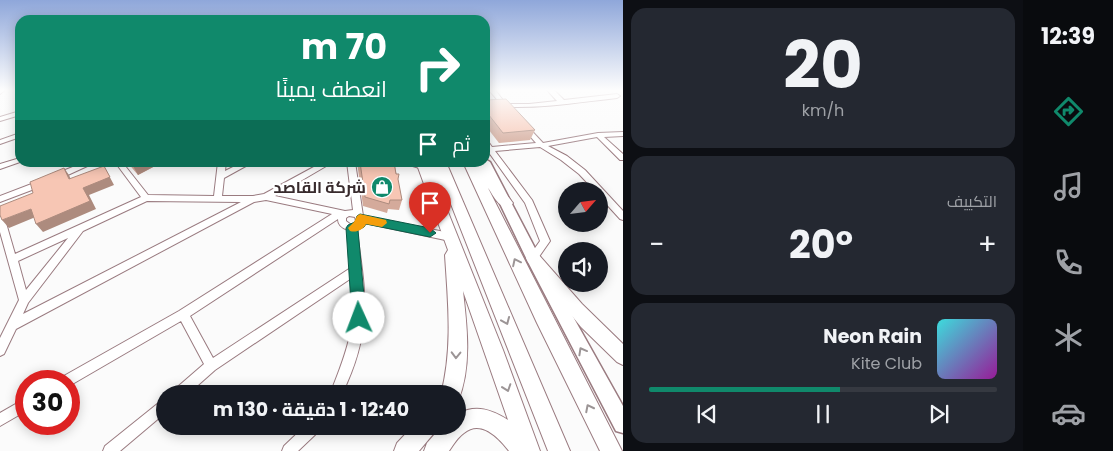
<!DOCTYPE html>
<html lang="ar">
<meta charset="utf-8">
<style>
:root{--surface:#171b24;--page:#242831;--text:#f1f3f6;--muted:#9ea1a6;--line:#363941;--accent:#10896b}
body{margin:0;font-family:Poppins,Cairo,sans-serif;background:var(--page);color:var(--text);direction:rtl;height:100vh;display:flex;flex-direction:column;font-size:19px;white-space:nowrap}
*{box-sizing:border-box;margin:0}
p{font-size:16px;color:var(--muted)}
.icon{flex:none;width:28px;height:28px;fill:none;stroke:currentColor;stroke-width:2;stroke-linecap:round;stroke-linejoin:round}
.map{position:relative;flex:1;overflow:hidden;direction:ltr}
.side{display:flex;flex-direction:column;gap:8px;padding:8px;background:#0d0f14;width:400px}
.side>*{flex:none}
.guide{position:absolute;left:15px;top:15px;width:475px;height:152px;border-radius:15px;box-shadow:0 2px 12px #0003;direction:rtl;background:#10896b;color:#fff;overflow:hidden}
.needle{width:32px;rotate:62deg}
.fabs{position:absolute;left:558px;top:182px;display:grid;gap:10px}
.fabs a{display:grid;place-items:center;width:50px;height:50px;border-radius:50%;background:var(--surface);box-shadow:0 2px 12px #0003;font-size:25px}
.speed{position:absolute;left:15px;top:370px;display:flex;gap:10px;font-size:25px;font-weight:700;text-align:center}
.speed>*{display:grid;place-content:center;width:65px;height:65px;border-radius:50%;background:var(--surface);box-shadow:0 2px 12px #0003;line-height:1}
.speed .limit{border:8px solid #d22;background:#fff;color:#111}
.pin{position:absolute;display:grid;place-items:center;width:42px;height:42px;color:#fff;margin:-51px -21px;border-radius:50% 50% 50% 0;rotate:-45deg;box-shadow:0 0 5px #0007}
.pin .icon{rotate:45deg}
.me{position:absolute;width:55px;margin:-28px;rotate:358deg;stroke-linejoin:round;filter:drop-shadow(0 0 4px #0008)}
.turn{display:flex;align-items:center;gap:18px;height:105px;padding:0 20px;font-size:22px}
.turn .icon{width:65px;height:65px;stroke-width:2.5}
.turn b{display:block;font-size:35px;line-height:42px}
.then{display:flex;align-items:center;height:48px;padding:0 20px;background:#0003;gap:10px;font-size:19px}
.big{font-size:38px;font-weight:700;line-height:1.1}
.side .tile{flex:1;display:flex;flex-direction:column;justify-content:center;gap:8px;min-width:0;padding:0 18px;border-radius:15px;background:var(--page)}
.side .dial{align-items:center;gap:0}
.dial b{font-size:65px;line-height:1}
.song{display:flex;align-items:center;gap:15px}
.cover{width:60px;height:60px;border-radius:8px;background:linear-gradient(135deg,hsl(180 70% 55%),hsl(300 70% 35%))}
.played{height:5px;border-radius:2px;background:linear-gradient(90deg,var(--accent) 55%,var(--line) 55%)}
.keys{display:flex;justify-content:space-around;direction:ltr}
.heat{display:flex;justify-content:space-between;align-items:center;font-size:28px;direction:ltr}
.trip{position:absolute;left:156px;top:385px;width:310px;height:50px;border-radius:25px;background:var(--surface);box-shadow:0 2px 12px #0003;font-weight:700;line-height:50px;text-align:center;direction:rtl}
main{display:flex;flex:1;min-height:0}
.dock{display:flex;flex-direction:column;width:90px;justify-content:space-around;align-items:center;background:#090b0e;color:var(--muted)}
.dock .icon{width:35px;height:35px}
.dock .selected{color:var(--accent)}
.dock b{font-size:22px;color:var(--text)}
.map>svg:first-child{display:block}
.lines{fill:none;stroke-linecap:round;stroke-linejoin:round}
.minor-casing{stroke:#9a7b80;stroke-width:2}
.secondary-casing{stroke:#9a7b80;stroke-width:3}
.primary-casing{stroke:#9a7b80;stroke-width:2}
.trunk-casing{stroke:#9a7b80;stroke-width:2}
.minor{fill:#fff;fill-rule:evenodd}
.secondary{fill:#fff;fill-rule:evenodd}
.primary{fill:#fff;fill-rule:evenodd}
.trunk{fill:#fff;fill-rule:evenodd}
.wall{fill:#d4aa9b}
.shaded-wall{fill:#ad8b7e}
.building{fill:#f7c6b4;stroke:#ad8b7e}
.oneway{stroke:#9c9596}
.route{fill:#10896b;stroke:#0a5946}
.slow{fill:#f59e0b}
.labels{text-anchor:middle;stroke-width:4.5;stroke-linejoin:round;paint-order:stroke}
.poi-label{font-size:16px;font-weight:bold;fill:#382b2d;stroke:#fff;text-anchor:end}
</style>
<main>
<nav class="dock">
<b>12:39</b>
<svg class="icon selected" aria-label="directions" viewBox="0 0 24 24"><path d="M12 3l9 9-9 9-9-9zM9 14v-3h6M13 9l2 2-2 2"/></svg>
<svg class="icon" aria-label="music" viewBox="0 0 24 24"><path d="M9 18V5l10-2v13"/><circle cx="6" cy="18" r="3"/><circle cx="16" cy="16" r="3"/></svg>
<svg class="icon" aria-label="phone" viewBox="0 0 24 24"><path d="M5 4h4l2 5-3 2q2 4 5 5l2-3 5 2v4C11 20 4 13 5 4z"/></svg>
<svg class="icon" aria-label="climate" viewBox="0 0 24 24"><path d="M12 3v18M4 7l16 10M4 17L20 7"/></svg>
<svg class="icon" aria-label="car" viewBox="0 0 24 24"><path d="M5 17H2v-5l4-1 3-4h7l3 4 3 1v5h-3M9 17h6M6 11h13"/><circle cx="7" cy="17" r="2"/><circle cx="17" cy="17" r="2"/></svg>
</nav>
<section class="side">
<div class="tile dial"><b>20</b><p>km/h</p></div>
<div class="tile"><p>التكييف</p>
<div class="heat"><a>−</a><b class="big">20°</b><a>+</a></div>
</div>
<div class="tile">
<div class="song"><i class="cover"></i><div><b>Neon Rain</b><p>Kite Club</p></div></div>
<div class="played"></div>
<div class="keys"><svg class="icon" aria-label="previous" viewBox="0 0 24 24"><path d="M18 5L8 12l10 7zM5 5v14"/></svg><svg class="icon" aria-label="pause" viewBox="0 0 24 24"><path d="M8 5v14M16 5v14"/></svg><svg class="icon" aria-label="next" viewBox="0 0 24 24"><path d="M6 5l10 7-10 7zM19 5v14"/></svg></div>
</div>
</section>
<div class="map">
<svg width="623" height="451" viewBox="0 0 623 451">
<rect width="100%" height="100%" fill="#fbfbfb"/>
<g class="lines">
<g class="minor-casing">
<path id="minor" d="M0 90H5L0 94Z
M489 90H495L506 104H529L557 101 547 90H554L564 100 617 94 620 96 617 98C581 102 545 108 509 107L506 109 503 107H485V103H500Z
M20 111V115L0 121V117Z
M526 126 528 127 543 143 598 133 623 132V136L604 137 623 154V160H620L597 137 548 146 567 156 585 170 623 211V220L620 219 599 196V191H595L579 174 561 160 540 147 495 151 532 200 550 241 536 261 533 262 530 261 528 258 540 241 525 203 485 147V140H487L492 147 536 143 523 128Z
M20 133V137L0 144V140Z
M20 158V162L0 169V164Z
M85 162H96L59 179H53L52 177 53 175Z
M115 162H122L148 195 214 196 218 162H226L225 171 243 162H253L224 178 222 196H253L264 194 323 162H333L275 196 345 211 353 210 347 162H355L363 216 450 233 453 234 454 237 453 240 450 241 365 223 362 227 357 230C360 258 366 287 364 315 363 343 354 369 342 394H330C347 352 357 324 353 277L215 370 188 394H172L174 390 204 364 181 321 69 386V381H60L62 377 179 311 332 214 266 200 254 202 16 329 4 354 0 356V338L19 300 0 232V213L4 216 15 254 141 197ZM147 201 241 202 23 314 28 303 83 231ZM349 216 355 217 356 221 353 224H350L346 221V218ZM338 219C338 225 342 228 348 230L352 267 213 358 190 316ZM68 238 26 290 18 261Z
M399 162H414L426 165 427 167 423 169Z
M42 180 45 181 46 183 45 185 0 202V196Z
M26 398V411L0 426V413Z
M165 399V413L120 451H103L105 446 161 401Z
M305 426H320L319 431 298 451H282L284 446Z"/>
</g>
<g class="secondary-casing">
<path id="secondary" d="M485 159 490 162 538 254 623 406V433L616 431 528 262 480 162H485Z"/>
</g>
<g class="primary-casing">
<path id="primary" d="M416 162H428L503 350 540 451H509C499 438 481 419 464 433 458 437 453 445 449 451H424L427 443 442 426H458V414C476 404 492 410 508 420L463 291C467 326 472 367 458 401V394H441C453 348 448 302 445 255L448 250Z
M533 252 538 254 582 304 623 344V365L617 362 581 327 528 262 526 258 528 254Z
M413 426H437L434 433 419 451H394L397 443Z"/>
</g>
<g class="trunk-casing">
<path id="trunk" d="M422 162H446L570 451H548L447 194 440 193Z
M463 162H481L513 203 511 206C499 210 494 196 488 188L622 451H600L537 323Z"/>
</g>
<use href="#minor" class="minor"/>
<use href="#secondary" class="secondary"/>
<use href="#primary" class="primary"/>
<use href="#trunk" class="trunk"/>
</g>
<path class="wall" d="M485 100 535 130 530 140 499 143 485 125Z
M127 162H167L157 165 138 175Z
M357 162H394L402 200 399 210 388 209 387 213 363 206Z"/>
<path class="shaded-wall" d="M140 162H167L157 165 138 175 133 166Z
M104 166 114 185 89 195 96 209 43 232 36 224 83 188Z
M64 168 69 175 74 187 69 179Z
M31 209 38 216 9 228 2 220Z"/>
<path class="building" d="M506 99 535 130 503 133 485 110V100Z
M130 162H140L133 166Z
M360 162H394L396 174H399L398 179 402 200H390L389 204 365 197Z
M104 166 110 177 83 188 90 201 36 224 31 209 2 220 0 215V206L33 193 30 182 64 168 69 179Z"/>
<defs><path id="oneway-chevron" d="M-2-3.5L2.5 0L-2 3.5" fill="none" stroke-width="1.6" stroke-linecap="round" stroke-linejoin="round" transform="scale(1.25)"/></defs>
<g class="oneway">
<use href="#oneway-chevron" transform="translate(516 262) rotate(-116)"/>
<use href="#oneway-chevron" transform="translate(506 321) rotate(67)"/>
<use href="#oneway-chevron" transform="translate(582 351) rotate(-119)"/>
<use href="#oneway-chevron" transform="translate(456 355) rotate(91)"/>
<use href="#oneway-chevron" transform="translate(507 388) rotate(71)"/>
<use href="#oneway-chevron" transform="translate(589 408) rotate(-117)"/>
</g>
<linearGradient id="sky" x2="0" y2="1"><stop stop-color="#8fa7da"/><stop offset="0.59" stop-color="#fdfdfd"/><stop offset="1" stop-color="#fdfdfd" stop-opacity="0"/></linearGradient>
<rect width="623" height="153" fill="url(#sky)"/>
<path class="route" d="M360 214 430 228 436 233 430 237 366 224 364 227 358 230 366 318 364 322 359 324 354 322 352 318 346 228 348 225 355 222 357 216Z"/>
<path class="slow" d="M360 214 386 220 387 223 382 227 366 224C363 230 356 233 350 231L348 228 354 222 357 216Z"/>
<defs>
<g id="shop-disc" transform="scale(1.125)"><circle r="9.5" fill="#10896b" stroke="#fff"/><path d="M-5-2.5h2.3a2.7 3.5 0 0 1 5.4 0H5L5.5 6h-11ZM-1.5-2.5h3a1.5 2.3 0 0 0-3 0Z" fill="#fff"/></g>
</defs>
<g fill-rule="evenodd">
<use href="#shop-disc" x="382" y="187"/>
</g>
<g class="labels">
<g class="poi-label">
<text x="366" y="193">شركة القاصد</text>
</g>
</g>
</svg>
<div class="fabs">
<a><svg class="needle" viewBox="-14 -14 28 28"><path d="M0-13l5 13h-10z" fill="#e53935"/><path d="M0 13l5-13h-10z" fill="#9ea1a6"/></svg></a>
<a><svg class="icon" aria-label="sound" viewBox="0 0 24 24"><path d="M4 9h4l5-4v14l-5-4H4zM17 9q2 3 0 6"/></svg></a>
</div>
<div class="speed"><div class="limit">30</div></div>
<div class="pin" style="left:430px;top:233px;background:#d93025"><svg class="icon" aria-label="arrive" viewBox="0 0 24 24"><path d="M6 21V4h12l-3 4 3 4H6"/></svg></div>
<svg class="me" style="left:359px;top:318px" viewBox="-20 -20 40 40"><circle r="19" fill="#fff"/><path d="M0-13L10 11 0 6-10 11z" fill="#10896b"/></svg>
<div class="trip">12:40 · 1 دقيقة · 130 m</div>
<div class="guide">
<div class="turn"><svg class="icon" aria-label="right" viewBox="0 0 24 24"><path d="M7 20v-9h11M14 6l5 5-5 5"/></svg><div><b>70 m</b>انعطف يمينًا</div></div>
<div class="then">ثم<svg class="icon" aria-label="arrive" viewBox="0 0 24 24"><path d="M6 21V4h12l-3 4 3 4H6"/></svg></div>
</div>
</div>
</main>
